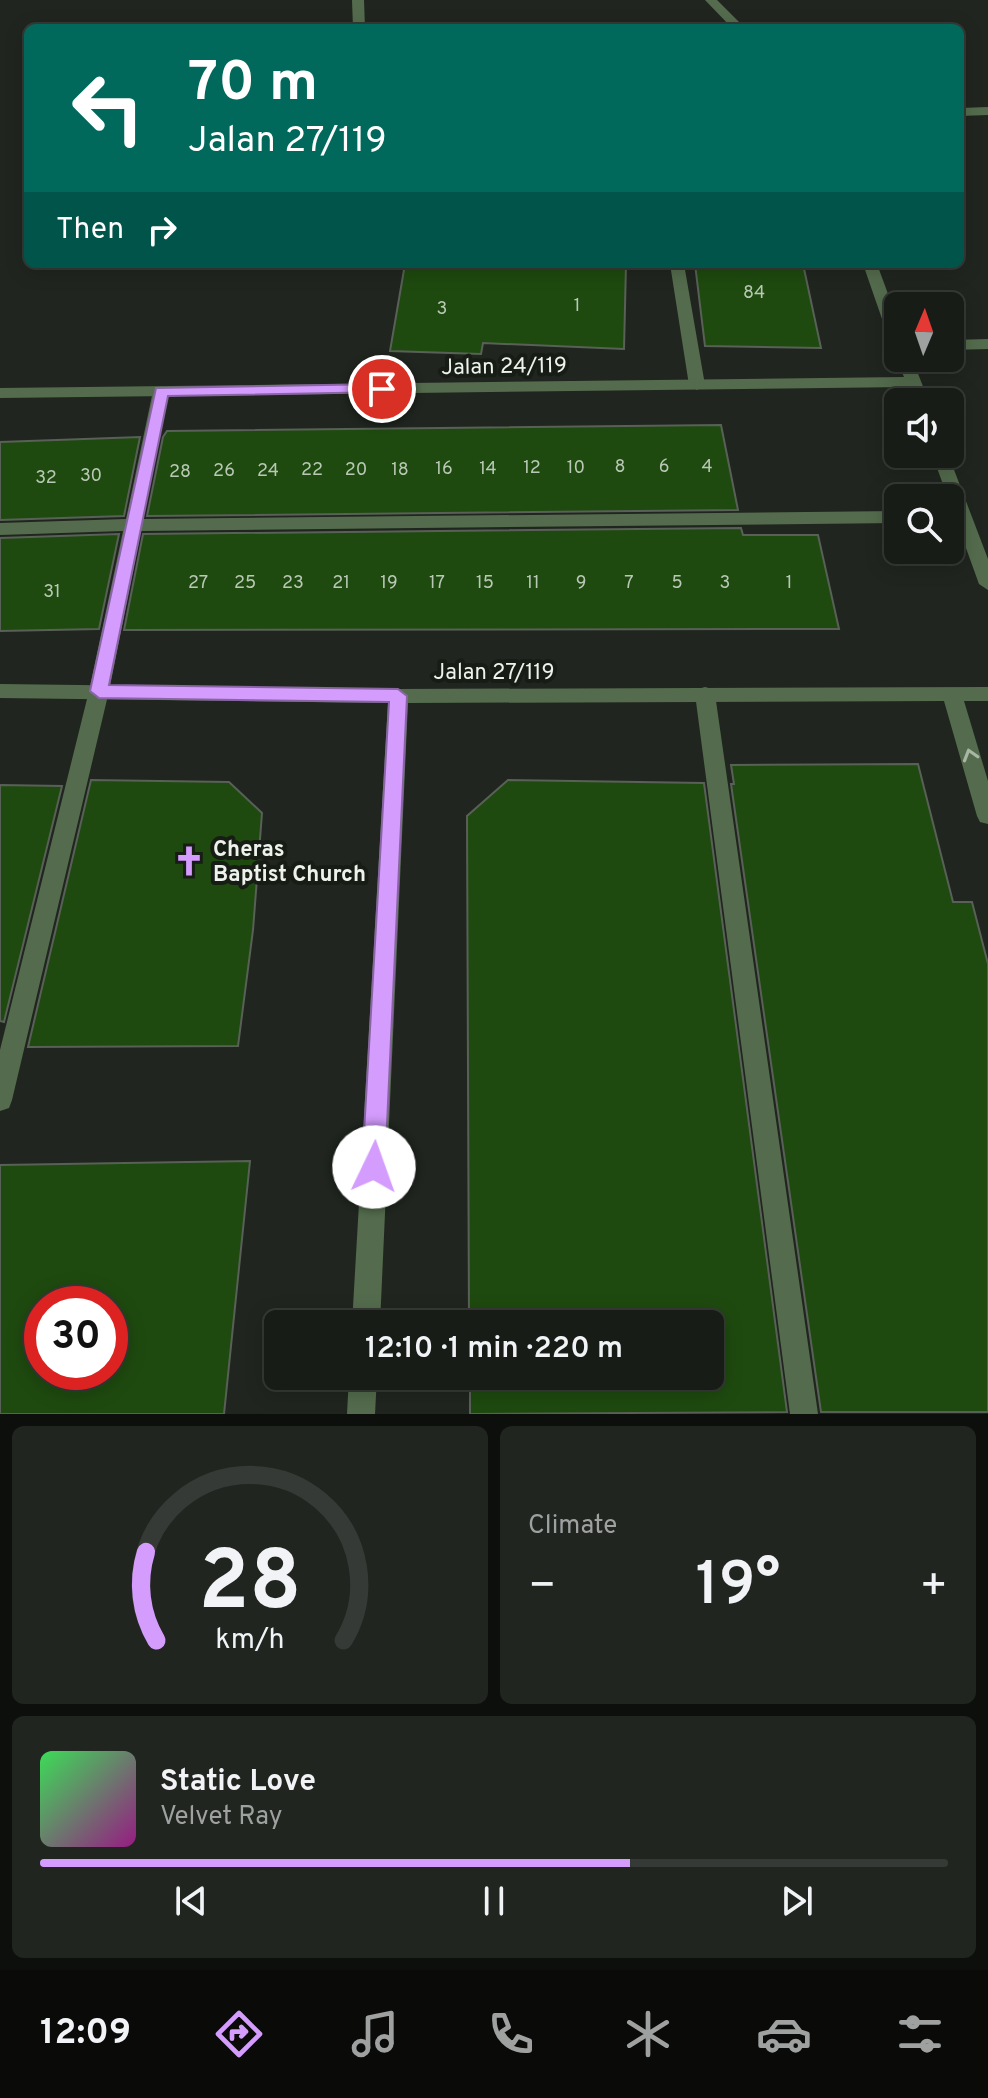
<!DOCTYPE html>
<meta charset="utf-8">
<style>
:root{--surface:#181c17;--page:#212520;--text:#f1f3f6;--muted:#9fa1a1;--line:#363a36;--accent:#d39cfd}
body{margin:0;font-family:Overpass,sans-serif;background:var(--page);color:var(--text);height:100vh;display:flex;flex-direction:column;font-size:30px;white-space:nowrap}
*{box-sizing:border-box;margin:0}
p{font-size:26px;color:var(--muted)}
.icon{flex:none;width:44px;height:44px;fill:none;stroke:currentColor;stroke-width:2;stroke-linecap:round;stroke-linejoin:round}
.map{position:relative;height:1414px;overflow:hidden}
.sheet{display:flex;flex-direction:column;gap:12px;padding:12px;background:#0d0f0d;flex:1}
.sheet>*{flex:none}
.banner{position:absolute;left:24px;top:24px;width:940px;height:244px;border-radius:12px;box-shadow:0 4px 20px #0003,0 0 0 2px var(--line);background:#00695c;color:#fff;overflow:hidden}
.needle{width:52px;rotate:2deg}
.buttons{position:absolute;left:884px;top:292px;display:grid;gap:16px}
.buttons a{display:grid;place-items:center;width:80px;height:80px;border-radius:12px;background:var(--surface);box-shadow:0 4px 20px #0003,0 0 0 2px var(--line);font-size:40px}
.speed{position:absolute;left:24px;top:1286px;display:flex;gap:16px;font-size:40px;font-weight:700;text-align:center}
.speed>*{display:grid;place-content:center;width:104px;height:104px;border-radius:50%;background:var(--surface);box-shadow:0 4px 20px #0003,0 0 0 2px var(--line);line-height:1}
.speed .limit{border:12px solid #d22;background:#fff;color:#111}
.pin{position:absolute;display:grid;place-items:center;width:68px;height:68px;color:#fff;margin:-34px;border:4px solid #fff;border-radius:50%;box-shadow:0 2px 8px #0007}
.me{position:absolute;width:88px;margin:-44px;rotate:3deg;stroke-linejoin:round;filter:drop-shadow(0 0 6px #0008)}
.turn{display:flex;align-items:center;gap:28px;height:168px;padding:0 32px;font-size:36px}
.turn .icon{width:104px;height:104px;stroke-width:2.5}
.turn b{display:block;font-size:56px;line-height:68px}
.then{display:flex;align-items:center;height:76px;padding:0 32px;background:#0003;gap:16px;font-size:30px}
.big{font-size:60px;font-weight:600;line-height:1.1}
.sheet .widget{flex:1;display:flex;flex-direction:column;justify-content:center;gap:12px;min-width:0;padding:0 28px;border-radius:12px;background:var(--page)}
.sheet .dial{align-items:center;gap:0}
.dial svg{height:208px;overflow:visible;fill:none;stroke:var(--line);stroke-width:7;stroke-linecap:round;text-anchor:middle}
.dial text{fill:var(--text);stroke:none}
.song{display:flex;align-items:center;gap:24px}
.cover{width:96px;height:96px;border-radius:12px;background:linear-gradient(135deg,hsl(130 70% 55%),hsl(310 70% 35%))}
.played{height:8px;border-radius:4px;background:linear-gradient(90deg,var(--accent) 65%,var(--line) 65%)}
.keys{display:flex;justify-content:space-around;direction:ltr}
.heat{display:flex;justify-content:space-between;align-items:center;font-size:44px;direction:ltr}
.sheet .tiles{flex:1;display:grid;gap:12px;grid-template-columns:1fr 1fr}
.widget:last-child{grid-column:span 2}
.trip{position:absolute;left:264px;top:1310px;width:460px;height:80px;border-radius:12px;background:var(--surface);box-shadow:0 4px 20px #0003,0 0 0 2px var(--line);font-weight:600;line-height:80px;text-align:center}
.tab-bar{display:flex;height:128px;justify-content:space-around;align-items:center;background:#0a0b09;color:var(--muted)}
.tab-bar .icon{width:56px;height:56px}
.tab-bar .selected{color:var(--accent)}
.tab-bar b{font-size:36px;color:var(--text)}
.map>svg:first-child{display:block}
.building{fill:#1e4a0f;stroke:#596057;stroke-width:2;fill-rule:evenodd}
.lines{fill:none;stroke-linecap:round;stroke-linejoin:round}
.service{fill:#546c4d;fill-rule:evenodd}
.minor{fill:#546c4d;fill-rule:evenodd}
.oneway{stroke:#a8b6a4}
.route{fill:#d39cfd;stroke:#8965a4;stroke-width:2}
.labels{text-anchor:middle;stroke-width:8;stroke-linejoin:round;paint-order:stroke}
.number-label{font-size:18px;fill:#b9c8b5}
.street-label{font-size:22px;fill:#edf2ec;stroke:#171d15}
.poi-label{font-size:22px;font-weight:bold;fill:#edf2ec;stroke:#171d15;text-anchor:start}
</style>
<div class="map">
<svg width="988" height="1414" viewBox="0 0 988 1414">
<rect width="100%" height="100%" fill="#20261f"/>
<path class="building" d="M405 264H626L624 349 483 343 481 354 390 351Z
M695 264H803L821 348 705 346Z
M721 425 738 510 147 516 163 437 167 431Z
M140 437 124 516 0 520V442Z
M741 528 743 535H818L839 629 124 630 143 534Z
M119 534 99 629 0 631V538Z
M918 764 953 902H972L988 964V1412H821L731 784H734L731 765Z
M91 780 229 782 262 813 253 930 238 1046 28 1047Z
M508 780 704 783 787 1412 470 1414V1376H710V1324H469L467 816Z
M0 785 62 786 4 1022 0 1021Z
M250 1161 224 1414H0V1165ZM42 1304H110V1372H42Z"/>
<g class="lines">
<path class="service" d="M705 0H717L745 28H732Z
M670 264H684L705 385 697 390 689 385Z
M988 339V349L950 350V340Z
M161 386 169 391 143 519 898 511V523L141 531 109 691 12 1100 9 1108 0 1111V1050L89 691 123 531 0 535V523L126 519 153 391Z
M705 687 712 689 715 694 818 1414H790L695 694 698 689Z"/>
<path class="minor" d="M352 0H364L365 28H353Z
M988 107V115L960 116V108Z
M863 264H877L898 321V347L890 342Z
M898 355V358H912L929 402H913L907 387 0 398V388L904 377 896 358Z
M932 454H948L988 559V590L979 584Z
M0 684 398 689 988 687V701H964L988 781V824L980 822 977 816 944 701 408 703 380 1324H352L388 703 0 698Z
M349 1376H377L375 1414H347Z"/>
</g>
<defs><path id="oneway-chevron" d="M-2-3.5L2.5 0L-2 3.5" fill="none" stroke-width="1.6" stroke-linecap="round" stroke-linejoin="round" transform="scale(2)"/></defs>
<use class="oneway" href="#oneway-chevron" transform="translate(970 755) rotate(-107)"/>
<path class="route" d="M382 384 387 385V392L168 396 109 685 398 689 407 696 385 1167 382 1175 374 1178 366 1175 362 1167 389 702 99 698 90 691 156 388Z"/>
<defs>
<g id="church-bare" transform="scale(2.4)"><path d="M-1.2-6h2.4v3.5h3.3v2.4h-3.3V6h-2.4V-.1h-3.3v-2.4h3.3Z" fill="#d39cfd" stroke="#171d15" stroke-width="2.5" paint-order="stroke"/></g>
</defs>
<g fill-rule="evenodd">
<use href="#church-bare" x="189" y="861"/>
</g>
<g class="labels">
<g class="number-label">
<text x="754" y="298">84</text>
<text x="577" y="311">1</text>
<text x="442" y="314">3</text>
<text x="620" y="472">8</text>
<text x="664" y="472">6</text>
<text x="707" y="472">4</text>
<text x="532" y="473">12</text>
<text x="576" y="473">10</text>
<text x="444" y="474">16</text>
<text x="488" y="474">14</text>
<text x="312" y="475">22</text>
<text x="356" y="475">20</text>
<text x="400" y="475">18</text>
<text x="224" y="476">26</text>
<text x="268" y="476">24</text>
<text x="180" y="477">28</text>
<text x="91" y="481">30</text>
<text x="46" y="483">32</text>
<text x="198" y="588">27</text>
<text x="245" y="588">25</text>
<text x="293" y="588">23</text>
<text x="341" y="588">21</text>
<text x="389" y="588">19</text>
<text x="437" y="588">17</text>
<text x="485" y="588">15</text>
<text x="533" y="588">11</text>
<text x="581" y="588">9</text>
<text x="629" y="588">7</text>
<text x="677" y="588">5</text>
<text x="725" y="588">3</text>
<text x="789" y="588">1</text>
<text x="52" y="597">31</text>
</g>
<g class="street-label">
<text transform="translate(504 365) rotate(-1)" y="8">Jalan 24/119</text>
<text x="494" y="679">Jalan 27/119</text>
</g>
<g class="poi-label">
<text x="213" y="856">Cheras<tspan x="213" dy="25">Baptist Church</tspan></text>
</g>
</g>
</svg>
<div class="buttons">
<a><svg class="needle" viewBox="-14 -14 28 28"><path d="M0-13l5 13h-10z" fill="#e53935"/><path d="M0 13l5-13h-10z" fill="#9fa1a1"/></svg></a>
<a><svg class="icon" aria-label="sound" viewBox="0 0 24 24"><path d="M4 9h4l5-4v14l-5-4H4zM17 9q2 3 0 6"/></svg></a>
<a><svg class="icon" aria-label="search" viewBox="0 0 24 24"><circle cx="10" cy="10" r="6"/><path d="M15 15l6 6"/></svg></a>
</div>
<div class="speed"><div class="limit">30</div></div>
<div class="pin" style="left:382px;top:389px;background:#d93025"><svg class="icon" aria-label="arrive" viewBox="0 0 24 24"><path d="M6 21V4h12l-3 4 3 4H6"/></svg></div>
<svg class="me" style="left:374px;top:1167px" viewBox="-20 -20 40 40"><circle r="19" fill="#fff"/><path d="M0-13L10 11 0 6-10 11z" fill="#d39cfd"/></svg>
<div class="trip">12:10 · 1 min · 220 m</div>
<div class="banner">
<div class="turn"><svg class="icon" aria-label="left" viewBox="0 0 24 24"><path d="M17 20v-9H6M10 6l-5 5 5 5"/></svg><div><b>70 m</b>Jalan 27/119</div></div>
<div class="then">Then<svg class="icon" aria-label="right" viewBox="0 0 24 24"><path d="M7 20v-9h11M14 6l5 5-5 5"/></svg></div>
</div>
</div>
<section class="sheet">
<div class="tiles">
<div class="widget dial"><svg viewBox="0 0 100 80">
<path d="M14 69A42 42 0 1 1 86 69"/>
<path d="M14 69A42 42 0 0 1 10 35" stroke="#d39cfd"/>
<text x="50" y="56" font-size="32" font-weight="700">28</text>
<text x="50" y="72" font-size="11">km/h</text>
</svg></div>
<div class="widget"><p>Climate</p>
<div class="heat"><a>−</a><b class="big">19°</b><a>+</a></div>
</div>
<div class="widget">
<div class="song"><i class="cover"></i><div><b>Static Love</b><p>Velvet Ray</p></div></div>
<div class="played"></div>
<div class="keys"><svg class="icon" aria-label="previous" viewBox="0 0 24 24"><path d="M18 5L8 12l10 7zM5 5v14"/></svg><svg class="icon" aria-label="pause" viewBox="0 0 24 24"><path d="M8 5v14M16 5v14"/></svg><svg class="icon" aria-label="next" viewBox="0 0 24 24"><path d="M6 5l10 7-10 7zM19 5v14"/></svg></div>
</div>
</div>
</section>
<nav class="tab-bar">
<b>12:09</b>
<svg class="icon selected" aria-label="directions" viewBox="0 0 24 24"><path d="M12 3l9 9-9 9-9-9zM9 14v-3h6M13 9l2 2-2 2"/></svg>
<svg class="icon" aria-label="music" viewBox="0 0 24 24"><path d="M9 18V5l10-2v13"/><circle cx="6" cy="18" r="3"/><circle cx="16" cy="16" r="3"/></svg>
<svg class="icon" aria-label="phone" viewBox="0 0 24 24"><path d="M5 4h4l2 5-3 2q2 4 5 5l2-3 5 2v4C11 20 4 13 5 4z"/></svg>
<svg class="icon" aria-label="climate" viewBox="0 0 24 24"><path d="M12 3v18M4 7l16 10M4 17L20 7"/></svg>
<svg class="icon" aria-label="car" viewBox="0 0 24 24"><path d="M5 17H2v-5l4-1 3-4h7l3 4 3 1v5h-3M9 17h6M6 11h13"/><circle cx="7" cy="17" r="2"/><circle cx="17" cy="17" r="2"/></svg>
<svg class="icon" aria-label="filters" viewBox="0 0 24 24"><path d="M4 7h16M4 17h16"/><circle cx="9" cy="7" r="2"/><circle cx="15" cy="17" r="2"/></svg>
</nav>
